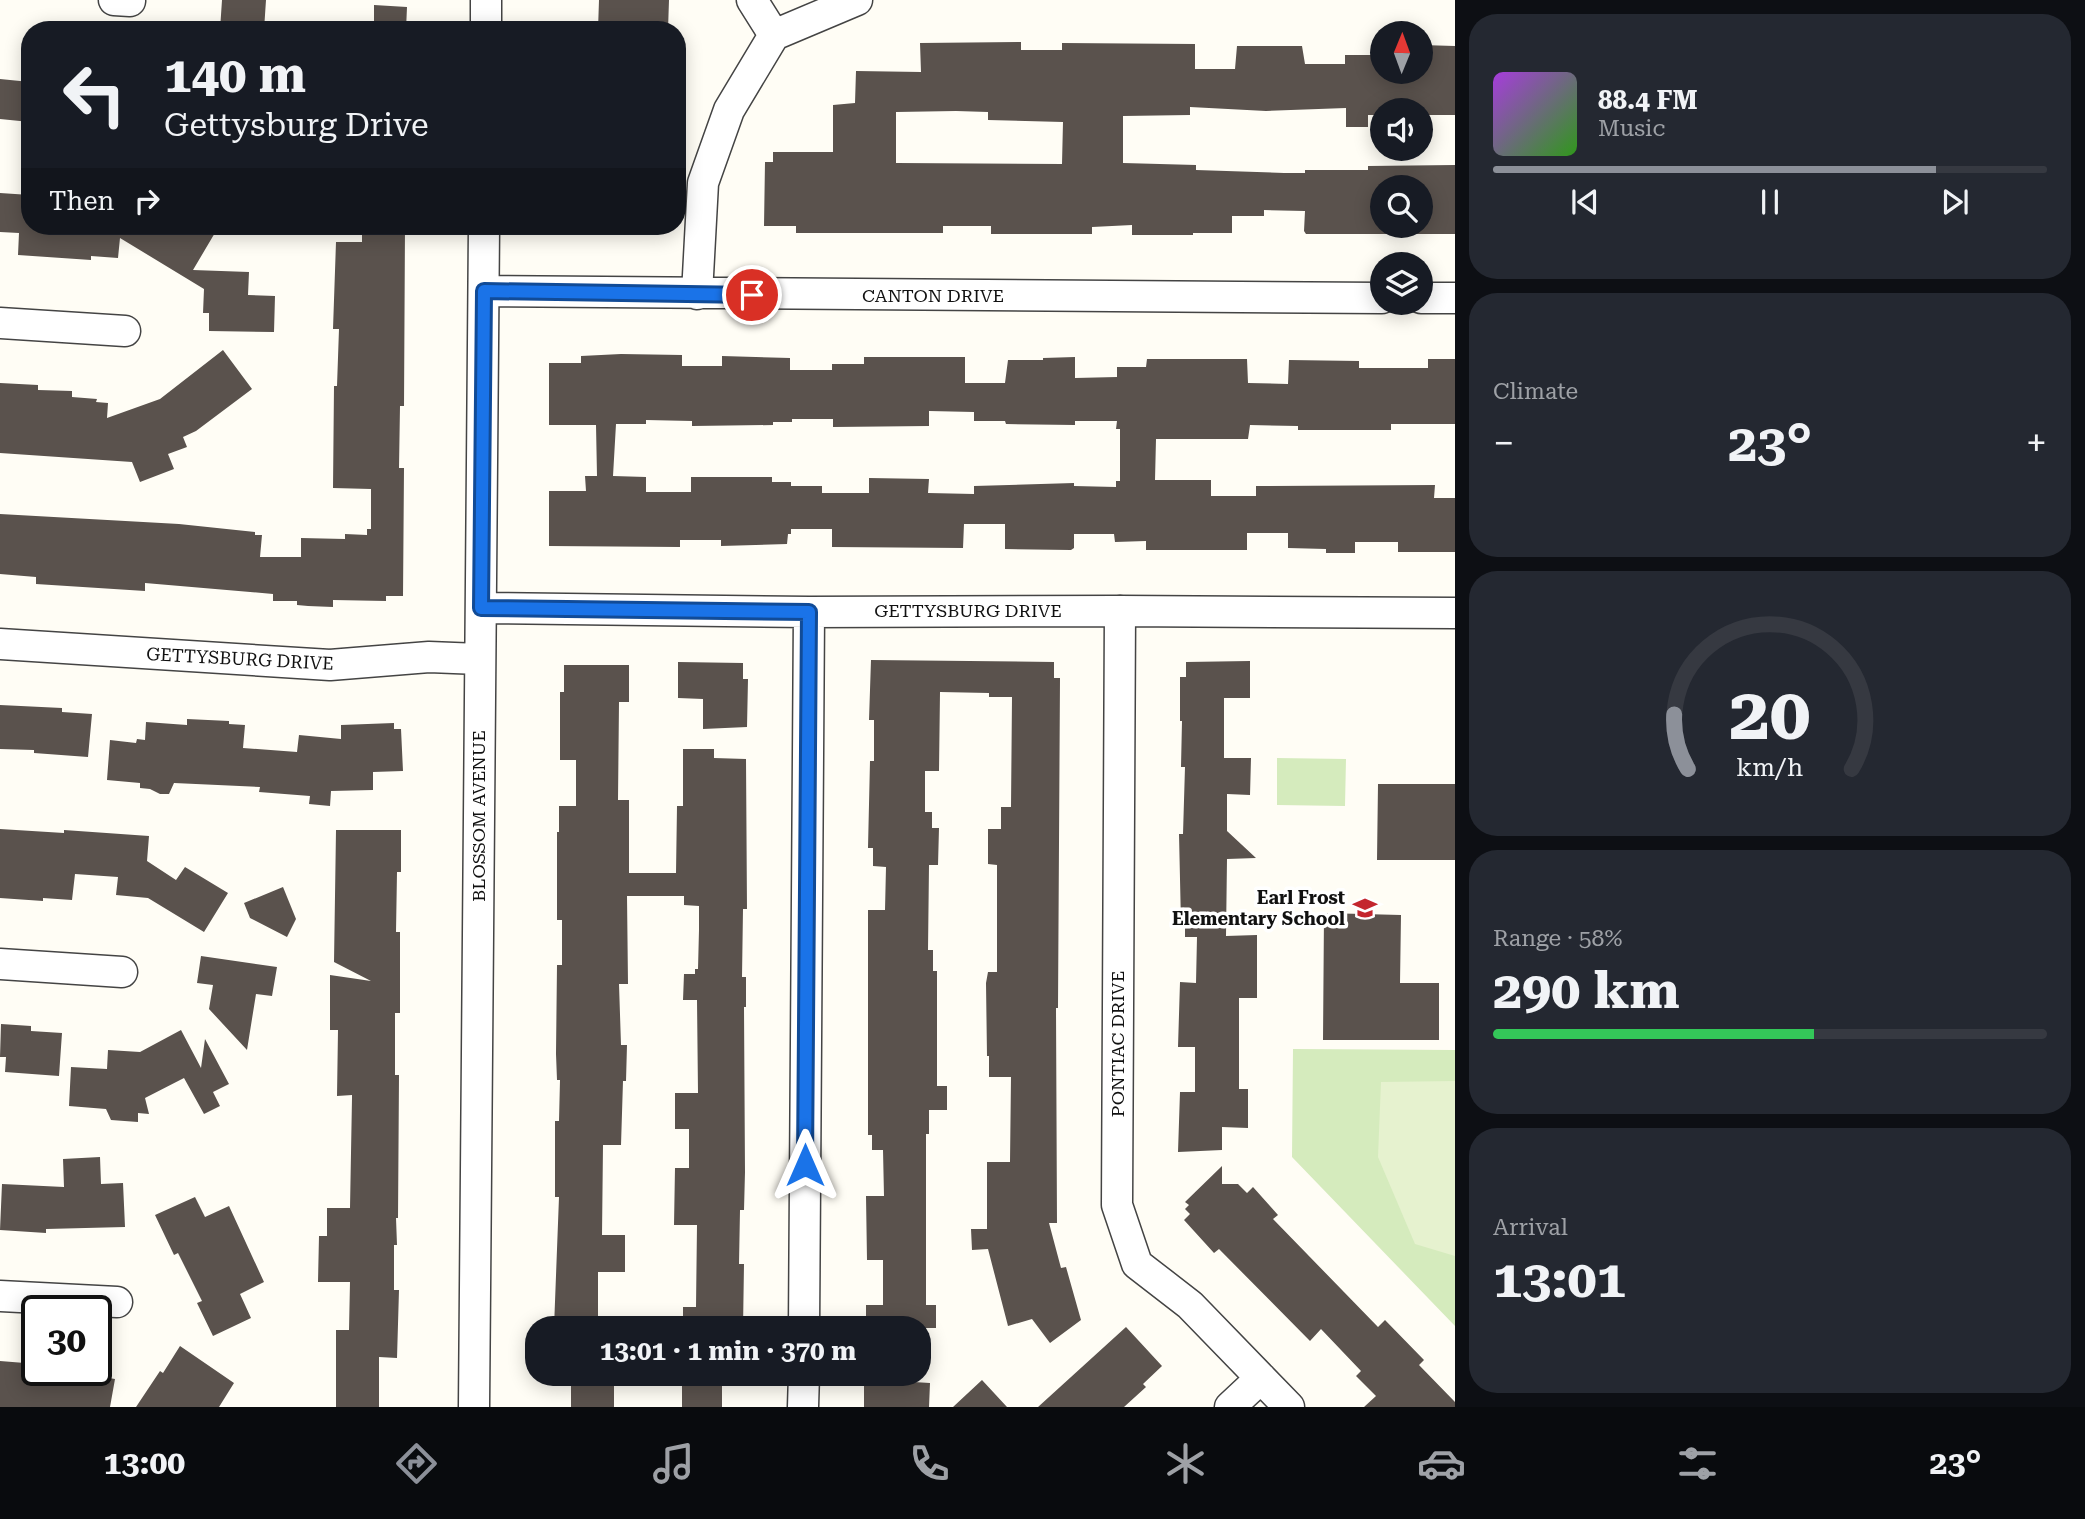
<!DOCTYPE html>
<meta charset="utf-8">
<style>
:root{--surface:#171b24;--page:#242831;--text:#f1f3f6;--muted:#9ea1a6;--line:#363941;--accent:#8c9099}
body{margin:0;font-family:"Roboto Serif",serif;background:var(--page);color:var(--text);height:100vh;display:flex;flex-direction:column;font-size:26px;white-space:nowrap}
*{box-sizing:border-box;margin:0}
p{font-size:23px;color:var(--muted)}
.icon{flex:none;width:38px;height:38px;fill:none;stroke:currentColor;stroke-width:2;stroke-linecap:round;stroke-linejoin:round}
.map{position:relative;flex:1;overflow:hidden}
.side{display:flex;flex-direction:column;gap:14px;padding:14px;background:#0d0f14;width:630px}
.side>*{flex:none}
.hud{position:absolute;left:21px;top:21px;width:665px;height:214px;border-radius:28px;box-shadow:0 4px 18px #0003;background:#171b24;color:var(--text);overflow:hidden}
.needle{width:46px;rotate:1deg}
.buttons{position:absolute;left:1370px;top:21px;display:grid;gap:14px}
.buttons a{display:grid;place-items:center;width:63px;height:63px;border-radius:50%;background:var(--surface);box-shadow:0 4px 18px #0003;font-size:35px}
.speed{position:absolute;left:21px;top:1295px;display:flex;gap:14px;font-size:35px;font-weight:700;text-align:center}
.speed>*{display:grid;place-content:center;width:91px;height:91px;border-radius:50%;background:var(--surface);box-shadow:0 4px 18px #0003;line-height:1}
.speed .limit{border:4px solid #111;border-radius:10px;background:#fff;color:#111}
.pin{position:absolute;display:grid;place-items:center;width:60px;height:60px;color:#fff;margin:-30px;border:4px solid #fff;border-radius:50%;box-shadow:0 2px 7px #0007}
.me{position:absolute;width:77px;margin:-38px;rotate:0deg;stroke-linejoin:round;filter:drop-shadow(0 0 5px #0008)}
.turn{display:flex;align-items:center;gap:24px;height:147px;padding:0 28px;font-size:32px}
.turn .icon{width:91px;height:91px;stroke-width:2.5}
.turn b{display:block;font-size:49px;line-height:60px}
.then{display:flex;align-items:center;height:66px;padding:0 28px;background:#0003;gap:14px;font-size:26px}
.big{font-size:52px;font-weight:700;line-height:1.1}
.side .card{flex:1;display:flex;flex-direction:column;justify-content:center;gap:10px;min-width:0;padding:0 24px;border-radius:28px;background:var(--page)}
.side .dial{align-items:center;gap:0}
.dial svg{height:182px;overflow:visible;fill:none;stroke:var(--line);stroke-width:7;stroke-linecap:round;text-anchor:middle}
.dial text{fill:var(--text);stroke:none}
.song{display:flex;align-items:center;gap:21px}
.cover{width:84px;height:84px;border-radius:10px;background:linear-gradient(135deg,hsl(280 70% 55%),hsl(110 70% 35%))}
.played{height:7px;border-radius:4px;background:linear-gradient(90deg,var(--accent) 80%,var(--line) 80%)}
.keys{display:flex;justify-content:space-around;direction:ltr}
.heat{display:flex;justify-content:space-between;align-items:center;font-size:38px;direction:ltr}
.charge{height:10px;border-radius:5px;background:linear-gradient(90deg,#34c759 58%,var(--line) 0)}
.trip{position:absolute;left:525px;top:1316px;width:406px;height:70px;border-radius:28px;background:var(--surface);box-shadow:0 4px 18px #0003;font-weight:700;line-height:70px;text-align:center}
.tab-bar{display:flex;height:112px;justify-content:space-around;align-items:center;background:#090b0e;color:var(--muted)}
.tab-bar .icon{width:49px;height:49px}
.tab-bar .current{color:var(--accent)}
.tab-bar b{font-size:32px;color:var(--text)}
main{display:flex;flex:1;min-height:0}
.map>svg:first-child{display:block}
.green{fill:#d5ebbd}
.pitch{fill:#e6f2cf}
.building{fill:#5a524d;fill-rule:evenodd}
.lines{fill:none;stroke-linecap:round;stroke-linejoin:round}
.minor-casing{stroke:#444;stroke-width:33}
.minor{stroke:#fff;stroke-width:30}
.route-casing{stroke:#114b97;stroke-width:18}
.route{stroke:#1a73e8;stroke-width:12}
.labels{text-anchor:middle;stroke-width:7;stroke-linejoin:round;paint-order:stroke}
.street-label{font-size:18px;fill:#111;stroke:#fff}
.poi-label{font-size:18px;font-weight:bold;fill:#111;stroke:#fff;text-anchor:end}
</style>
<main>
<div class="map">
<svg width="1455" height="1407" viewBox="0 0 1455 1407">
<rect width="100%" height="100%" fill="#fffdf5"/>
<path class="green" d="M1277 758 1346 759 1345 806 1277 805Z
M1293 1049 1455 1050V1326L1292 1157Z"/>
<path class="pitch" d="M1455 1081V1256L1415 1244 1378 1157 1381 1082Z"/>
<path class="building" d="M222 0H266L264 30H220Z
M599 0H669L668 30H598Z
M374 5 407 7 406 30H374Z
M1021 42V50H1062V43L1195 44V69H1235L1237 46H1302L1305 64H1345V55H1376V46H1382V72H1421V45L1455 46V115H1421V110H1382V115H1368V127H1346V108L1266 111 1190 107V115L1123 116V163L1196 165V170L1284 173H1305V170H1368V166L1455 165V234H1306L1304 231 1305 211 1264 210V216H1232V233H1193V235H1132V225L1092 227V234H991V226H943V233H796V226H764L765 162H773V152H833V105L855 103 856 71 921 72 920 43ZM956 111 988 112V120L1063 122 1062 164 896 163V112ZM1382 187H1421V226H1382Z
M0 79 30 82V122L0 119Z
M0 193 30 195V226H219L193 270 249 272 248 295 275 296 274 332 209 331V313H203L204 289 120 238 118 258 91 256V260L18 255 19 233 0 232Z
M362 226H405L404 406H400L399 468H404L403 596H386V601L333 600V607L308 606 297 605V601H273V594L145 583V591L36 584V577L0 574V514L179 524 255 532V535H262L260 557H301V538L345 539V534L367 535V529H371V489L333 488 334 386H337L339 329H333L336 242H362Z
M223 350 252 389 196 431 183 437 187 447 168 454 174 469 140 482 132 462 0 453V383L38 385V390L72 391V397L97 399 96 402 108 403 107 418 160 399Z
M621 354 682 355V366H722V356L790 358V370H832V364H864V357H965V383H1005L1008 360H1043V358L1075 357V378L1117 377V367H1146L1147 359H1247L1248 383 1288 384 1289 360 1359 361V368H1428V359H1455V424H1391V430H1298V426L1250 425 1248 439H1156L1155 480H1211V496H1256V486L1435 485 1434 498H1455V552H1398V542H1355V553H1326V549L1288 548V533H1247V550H1146V541L1115 542 1114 534H1074V548L1071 550 1005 549V524H964L963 548 832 547V529H791V534H788L787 544 721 546V540H680V547L549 546V491H586L585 476H597L596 425H549V363H581V356ZM929 411 974 412V421H1005L1006 424 1075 425V421H1117L1116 429H1120V481H1116V487L1074 486V483L974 486V494L928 493 929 479 869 478V493H822V486H791V482H772V477H691V492H646V477L613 476 616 424H646V420L692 421V426L773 425V422H792V419H833V427L929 426Z
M871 660 1054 662V678H1060L1058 1008H1056L1057 1223H1049L1061 1268 1066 1267 1081 1320 1050 1343 1032 1319 1008 1326 988 1249 972 1250 971 1229H987V1162H1010L1011 1077H989V1056H987L986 983 988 972H997V865L988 864V829H1001V807H1011L1012 697H989V693L940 692 939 771H925V812H932V828H939L938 865H929L928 950H933V971H937V1086H947V1110H929V1134H926V1305H936V1328H866V1305H883V1260H867L866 1196H884L883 1150H872V1135H868V910H885L886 867 873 866V848H868L870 761H874V720H869Z
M1250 661V698H1224V758H1251L1250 795 1227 794V831L1256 858 1227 859 1226 936 1257 935V998H1239V1089H1248V1128L1222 1127V1150L1178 1152 1180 1092H1195V1047H1178L1180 982 1196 983 1197 937H1185V924H1181L1179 834H1183L1185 767H1181L1182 721H1180V677H1186V662Z
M678 662 743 663V679H748L747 727 703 729V699L678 698Z
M564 665H629V702H619L618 800H629V873H676L677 806H683V749H714V758L746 759 747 909H743L742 977H746V1007H744L745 1172 744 1210H740L739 1264H744L743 1328H683V1307H696L697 1225H674L675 1168H689V1129H675V1093H698L697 1000H683L684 974H695V969H698L699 930V906L684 905V896H627L628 984H619L621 1045H627L626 1081H623L621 1145H603L602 1235H625V1272H598V1328H554L559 1197H555V1121H559L560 1080H557L556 1054 557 965H562V920H557V832H559V806H576V760H560V692H564Z
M0 705 62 708V712L92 714 88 757 34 753V750L0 749Z
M187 719 229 721V724L245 725 243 748 297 752 299 735 341 739V725L394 723V729H401L403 771 373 772V790L331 791 330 806 309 804 310 796 259 792 260 787 174 783 169 794H160L150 789 140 788V783L107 780 110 740 136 743 137 739 145 740 146 722 187 725Z
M1378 784H1455V860H1377Z
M0 829 64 833V830L149 836 147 861 176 880 185 867 228 893 204 932 148 898 116 895 118 877 75 874 72 900 43 898V901L0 898Z
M336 830H401V872H397L396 932H400V1013H395V1075H399L398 1218H396L397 1245H394V1290H399L397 1358 379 1357V1407H336V1330H349L350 1282H318L319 1236H327V1208H350L352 1098V1095L337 1096 338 1030H330V975L371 981 334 962Z
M283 887 296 919 287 937 250 918 244 903Z
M1324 913 1401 915 1400 983H1439V1040H1323Z
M201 956 277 967 272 996 256 994 247 1050 209 1009 213 985 197 983Z
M1 1024 31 1026V1031L62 1033 59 1076 5 1072 6 1057H0Z
M181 1030 201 1068 205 1039 229 1084 213 1092 220 1106 204 1114 184 1078 145 1098 149 1114 138 1113V1122L111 1120 106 1109 69 1106 71 1067 107 1069 108 1050 140 1052Z
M100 1157 101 1184 123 1183 125 1227 46 1229V1233L0 1230 2 1184 64 1187 63 1159Z
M1222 1166V1184H1238L1247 1193 1253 1187 1278 1215 1273 1219 1378 1327 1385 1320 1424 1360 1419 1365 1455 1402V1407H1364L1376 1396 1356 1376 1361 1371 1321 1329 1310 1341 1219 1249 1214 1253 1184 1220 1190 1214 1185 1209 1189 1205 1185 1202Z
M195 1197 205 1217 229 1206 264 1282 240 1294 251 1318 213 1336 197 1303 202 1301 178 1253 174 1255 155 1215Z
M1126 1327 1162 1366 1143 1384 1146 1387 1124 1407H1038Z
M180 1346 234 1383 219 1407H136L160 1371 163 1373Z
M0 1361 37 1364V1370H52L80 1375V1373L115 1379 110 1407H0Z
M696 1374H717V1377H722V1407H682V1379H696Z
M571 1378H614V1407H571Z
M864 1379 930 1383 929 1407H864Z
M982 1380 1007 1407H953Z"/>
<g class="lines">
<g class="minor-casing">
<path id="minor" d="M114 0 130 1
M752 0 774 35
M486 30V0
M484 291 1382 298
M697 294 703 183 729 110 774 35 857 0
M1421 298H1455
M0 323 125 331
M481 608 809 612 1120 611 1455 613
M1120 611 1117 1205 1137 1264 1190 1305 1289 1407
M0 644 330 665 429 657 479 659
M0 964 122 972
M0 1296 117 1302
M804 1328 809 612
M474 1407 484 226
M803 1407 804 1374
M1230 1407 1261 1378"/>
</g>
<use href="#minor" class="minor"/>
</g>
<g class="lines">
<g class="route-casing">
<path id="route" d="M752 295 484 291 481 608 809 612 805 1165"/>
</g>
<use href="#route" class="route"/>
</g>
<defs>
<g id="school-bare" transform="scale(1.89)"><path d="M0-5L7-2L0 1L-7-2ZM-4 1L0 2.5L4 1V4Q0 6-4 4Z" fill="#c4262e" stroke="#fff" stroke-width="2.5" paint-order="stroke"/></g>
</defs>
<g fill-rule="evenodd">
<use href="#school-bare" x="1365" y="908"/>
</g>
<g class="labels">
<g class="street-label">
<text x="933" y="302">CANTON DRIVE</text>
<text x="968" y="617">GETTYSBURG DRIVE</text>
<text transform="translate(240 659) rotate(3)" y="6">GETTYSBURG DRIVE</text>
<text transform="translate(479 816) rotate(-90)" y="6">BLOSSOM AVENUE</text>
<text transform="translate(1118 1044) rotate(-90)" y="6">PONTIAC DRIVE</text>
</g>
<g class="poi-label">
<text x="1345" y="904">Earl Frost<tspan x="1345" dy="21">Elementary School</tspan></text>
</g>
</g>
</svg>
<div class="buttons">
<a><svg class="needle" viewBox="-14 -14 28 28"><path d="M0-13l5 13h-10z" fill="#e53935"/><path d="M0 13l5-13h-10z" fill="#9ea1a6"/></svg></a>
<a><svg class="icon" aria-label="sound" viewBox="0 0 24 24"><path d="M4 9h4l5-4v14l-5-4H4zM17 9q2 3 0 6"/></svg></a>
<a><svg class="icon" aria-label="search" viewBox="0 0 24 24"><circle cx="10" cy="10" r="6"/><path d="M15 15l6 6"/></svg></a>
<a><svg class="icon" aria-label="layers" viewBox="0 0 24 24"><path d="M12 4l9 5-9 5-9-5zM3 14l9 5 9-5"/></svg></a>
</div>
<div class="speed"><div class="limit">30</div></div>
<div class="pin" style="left:752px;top:295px;background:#d93025"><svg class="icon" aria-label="arrive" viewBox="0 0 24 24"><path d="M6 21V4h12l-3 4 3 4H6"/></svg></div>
<svg class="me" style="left:805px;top:1165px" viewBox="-20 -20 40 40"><path d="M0-17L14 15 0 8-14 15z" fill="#1a73e8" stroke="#fff" stroke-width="4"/></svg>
<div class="trip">13:01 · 1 min · 370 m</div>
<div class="hud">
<div class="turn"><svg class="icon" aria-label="left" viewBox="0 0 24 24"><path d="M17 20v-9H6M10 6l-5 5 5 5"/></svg><div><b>140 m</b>Gettysburg Drive</div></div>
<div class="then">Then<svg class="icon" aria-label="right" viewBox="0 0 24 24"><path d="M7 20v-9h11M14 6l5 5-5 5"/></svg></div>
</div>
</div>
<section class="side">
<div class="card">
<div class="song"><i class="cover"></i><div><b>88.4 FM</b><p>Music</p></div></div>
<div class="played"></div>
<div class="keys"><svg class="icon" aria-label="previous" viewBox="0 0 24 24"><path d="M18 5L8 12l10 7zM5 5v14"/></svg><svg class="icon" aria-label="pause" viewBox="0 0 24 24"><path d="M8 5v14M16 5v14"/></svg><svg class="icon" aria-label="next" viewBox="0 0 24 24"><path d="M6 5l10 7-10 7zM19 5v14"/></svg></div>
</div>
<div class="card"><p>Climate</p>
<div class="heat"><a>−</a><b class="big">23°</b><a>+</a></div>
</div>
<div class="card dial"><svg viewBox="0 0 100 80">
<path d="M14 69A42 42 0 1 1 86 69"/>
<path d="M14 69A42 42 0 0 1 8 45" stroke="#8c9099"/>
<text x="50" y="56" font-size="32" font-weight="700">20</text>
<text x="50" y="72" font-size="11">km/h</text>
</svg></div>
<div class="card"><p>Range · 58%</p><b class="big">290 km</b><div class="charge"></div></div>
<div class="card"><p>Arrival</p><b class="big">13:01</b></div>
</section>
</main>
<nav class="tab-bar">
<b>13:00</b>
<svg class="icon current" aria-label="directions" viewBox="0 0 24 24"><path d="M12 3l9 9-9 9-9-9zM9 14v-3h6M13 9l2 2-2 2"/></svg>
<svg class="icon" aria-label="music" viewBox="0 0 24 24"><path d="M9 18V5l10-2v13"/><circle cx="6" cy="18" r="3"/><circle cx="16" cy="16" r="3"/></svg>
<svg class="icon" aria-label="phone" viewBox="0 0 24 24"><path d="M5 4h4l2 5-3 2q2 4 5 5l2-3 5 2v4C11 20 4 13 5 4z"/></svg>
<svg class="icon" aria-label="climate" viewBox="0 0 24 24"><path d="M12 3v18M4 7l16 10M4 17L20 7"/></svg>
<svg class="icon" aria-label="car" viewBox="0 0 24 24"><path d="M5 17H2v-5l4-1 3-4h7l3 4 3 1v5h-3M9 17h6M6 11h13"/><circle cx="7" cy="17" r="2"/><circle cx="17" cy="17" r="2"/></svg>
<svg class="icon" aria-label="filters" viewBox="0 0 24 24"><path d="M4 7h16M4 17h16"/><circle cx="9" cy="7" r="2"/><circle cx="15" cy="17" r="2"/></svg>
<b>23°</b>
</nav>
